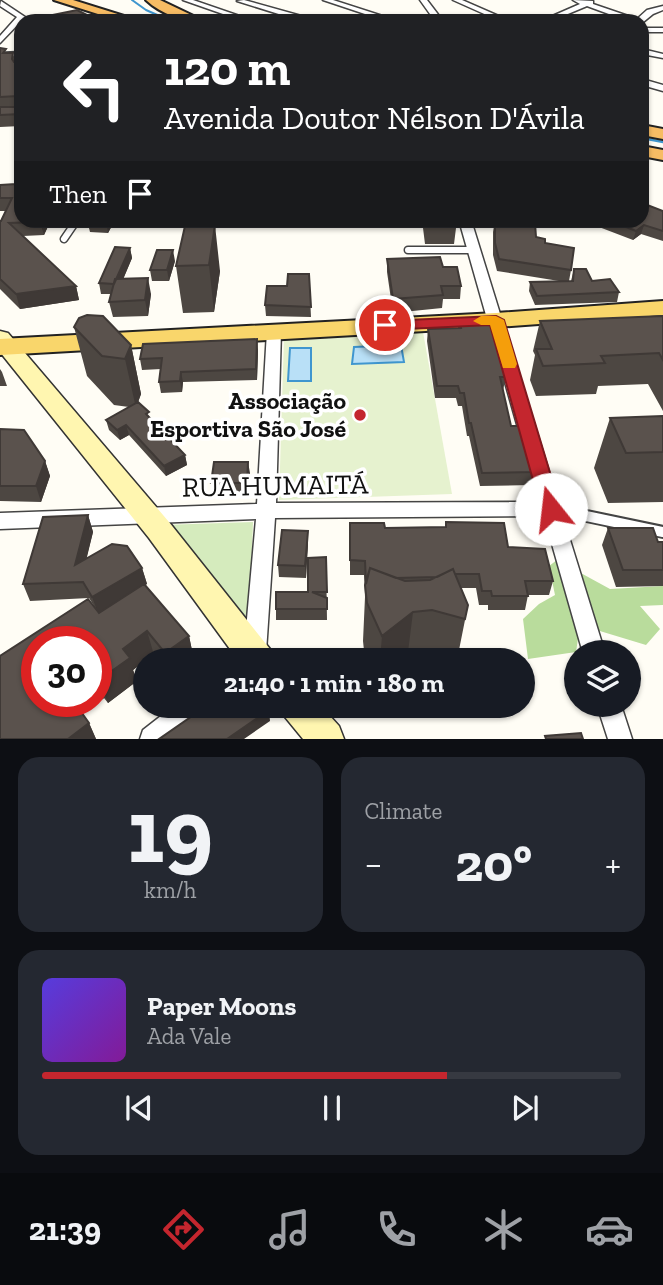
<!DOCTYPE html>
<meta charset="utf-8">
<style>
:root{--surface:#171b24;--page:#242831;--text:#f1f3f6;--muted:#9ea1a6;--line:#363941;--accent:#c4262e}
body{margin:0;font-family:"Zilla Slab",serif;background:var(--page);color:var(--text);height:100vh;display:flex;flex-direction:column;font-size:26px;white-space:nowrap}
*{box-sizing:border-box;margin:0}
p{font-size:23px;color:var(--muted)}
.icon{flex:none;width:38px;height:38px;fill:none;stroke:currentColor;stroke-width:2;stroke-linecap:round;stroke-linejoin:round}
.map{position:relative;height:739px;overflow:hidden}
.panel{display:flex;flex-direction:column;gap:18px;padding:18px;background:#0d0f14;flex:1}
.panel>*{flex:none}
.hud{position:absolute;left:14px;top:14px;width:635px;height:214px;border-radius:21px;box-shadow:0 2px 5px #0004;background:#202124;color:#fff;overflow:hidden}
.controls{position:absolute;left:564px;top:640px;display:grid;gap:14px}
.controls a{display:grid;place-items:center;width:77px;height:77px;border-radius:50%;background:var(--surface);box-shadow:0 2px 5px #0004;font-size:35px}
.speed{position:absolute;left:21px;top:626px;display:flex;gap:14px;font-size:35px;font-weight:700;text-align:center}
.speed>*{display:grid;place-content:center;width:91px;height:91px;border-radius:50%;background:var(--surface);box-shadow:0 2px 5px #0004;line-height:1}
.speed .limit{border:10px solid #d22;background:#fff;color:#111}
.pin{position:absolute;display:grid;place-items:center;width:60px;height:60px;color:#fff;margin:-30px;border:4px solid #fff;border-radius:50%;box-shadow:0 2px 7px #0007}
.me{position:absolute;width:77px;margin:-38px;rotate:344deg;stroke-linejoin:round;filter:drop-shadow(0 0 5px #0008)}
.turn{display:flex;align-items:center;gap:24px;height:147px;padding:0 35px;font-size:32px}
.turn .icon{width:91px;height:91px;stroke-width:2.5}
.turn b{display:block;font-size:49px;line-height:60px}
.then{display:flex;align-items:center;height:66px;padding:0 35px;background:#0003;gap:14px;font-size:26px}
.big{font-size:52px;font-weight:700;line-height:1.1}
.panel .tile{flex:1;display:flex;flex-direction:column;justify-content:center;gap:10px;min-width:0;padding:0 24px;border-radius:21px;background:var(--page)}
.panel .dial{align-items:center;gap:0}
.dial b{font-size:91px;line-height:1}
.song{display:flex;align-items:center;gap:21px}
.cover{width:84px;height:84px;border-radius:10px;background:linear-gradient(135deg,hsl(250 70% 55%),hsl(290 70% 35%))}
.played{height:7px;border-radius:4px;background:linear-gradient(90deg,var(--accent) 70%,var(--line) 70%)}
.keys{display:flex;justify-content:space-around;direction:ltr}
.heat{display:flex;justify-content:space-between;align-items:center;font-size:38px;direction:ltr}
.panel .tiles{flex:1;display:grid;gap:18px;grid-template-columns:1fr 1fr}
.tile:last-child{grid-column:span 2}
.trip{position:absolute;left:133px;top:648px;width:402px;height:70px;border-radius:35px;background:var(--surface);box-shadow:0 2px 5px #0004;font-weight:700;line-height:70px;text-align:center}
.tab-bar{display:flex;height:112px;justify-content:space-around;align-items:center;background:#090b0e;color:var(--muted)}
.tab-bar .icon{width:49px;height:49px}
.tab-bar .on{color:var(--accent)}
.tab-bar b{font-size:32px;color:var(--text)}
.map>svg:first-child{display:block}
.green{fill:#d5ebbd}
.forest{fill:#b9dc9c}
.pitch{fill:#e6f2cf}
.water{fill:#b9e0f7;stroke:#3f96cf;stroke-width:2}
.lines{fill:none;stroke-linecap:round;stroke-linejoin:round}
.stream-far1{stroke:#3f96cf;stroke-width:2}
.stream{stroke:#3f96cf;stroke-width:2.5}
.service-far2-casing{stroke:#444;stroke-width:9}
.service-far1-casing{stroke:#444;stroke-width:12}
.service-casing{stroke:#444;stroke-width:14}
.minor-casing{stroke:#444;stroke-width:3}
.secondary-casing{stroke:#333;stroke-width:3}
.primary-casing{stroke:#222;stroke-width:4}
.trunk-casing{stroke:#222;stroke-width:4}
.service-far2{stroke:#fff;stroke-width:6}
.service-far1{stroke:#fff;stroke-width:9}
.service{stroke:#fff;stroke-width:10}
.minor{fill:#fff;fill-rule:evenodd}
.secondary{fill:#fff6b0;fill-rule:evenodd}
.primary{fill:#f9d66b;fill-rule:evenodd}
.trunk{fill:#f7bc64;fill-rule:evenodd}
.wall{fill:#4d4742;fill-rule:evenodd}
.shaded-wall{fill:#3f3936}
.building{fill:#5a524d;stroke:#3f3936;stroke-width:2}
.route{fill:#c4262e;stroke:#7f191e;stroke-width:2}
.slow{fill:#f59e0b}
.poi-dot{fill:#c4262e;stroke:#fff;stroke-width:2.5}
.labels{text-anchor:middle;stroke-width:7;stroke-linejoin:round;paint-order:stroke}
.poi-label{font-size:24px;font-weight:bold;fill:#111;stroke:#fff;text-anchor:end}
.near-street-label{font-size:28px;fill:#111;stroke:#fff}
</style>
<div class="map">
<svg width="663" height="739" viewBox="0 0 663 739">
<rect width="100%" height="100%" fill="#fffdf5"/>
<path class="green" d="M253 522 249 628 162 525Z"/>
<path class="forest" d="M557 560 610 589 663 586V605L640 606 660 629 646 645 580 625 576 652 528 659 523 619 539 604 555 595 549 566Z"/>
<path class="pitch" d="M423 332 452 494 279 500 284 337Z"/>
<path class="water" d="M401 345 404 362 352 364 354 347Z
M290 348H311V381H288Z"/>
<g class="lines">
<path class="stream-far1" d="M132 0 146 10 171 21"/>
<path class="stream" d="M642 138 663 142"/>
<g class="service-far2-casing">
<path id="service-far2" d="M64 239 77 220
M408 250H474"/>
</g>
<g class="service-far1-casing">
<path id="service-far1" d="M553 509 556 510"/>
</g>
<g class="service-casing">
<path id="service" d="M553 509 663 532"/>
</g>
<g class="minor-casing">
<path id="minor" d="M183 0H193L254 21H243Z
M244 0 312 19 313 21H301L237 1Z
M323 0H333L398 21H386Z
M420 0H427L443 21H435Z
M453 0H462L510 21H500Z
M573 0 593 1V4L637 19 647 10 663 6V10L653 14 642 23 628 21 587 6 551 21H541L580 4Z
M1 1 25 17 0 43V36L17 17 0 6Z
M642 28H663V32H643Z
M642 49 663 54V58L642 54Z
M21 52V56L0 57V53Z
M642 79 663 85V91L642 85Z
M459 220H471L605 653H583L544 516 275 518 266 652 262 660 247 659 244 652 256 519 0 529V513L257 504 267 331 274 327 281 331 276 503 539 502Z
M175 705H206L202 713 171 739H140L143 730Z
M597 705H621L632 739H608Z"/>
</g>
<g class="secondary-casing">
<path id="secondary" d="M0 331 8 333 169 522 270 649 274 660H238L149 538 0 352Z
M280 705H320L339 726 344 739H303L285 717Z"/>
</g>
<g class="primary-casing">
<path id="primary" d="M663 301V315L496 327 0 355V339L496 313Z"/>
</g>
<g class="trunk-casing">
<path id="trunk" d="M54 0H73L140 21H120Z
M146 0H160L204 21C183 21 162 15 146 0Z
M642 125 663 129V139L642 135Z
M642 146 663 150V160L642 156Z"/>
</g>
<use href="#service-far2" class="service-far2"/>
<use href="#service-far1" class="service-far1"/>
<use href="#service" class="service"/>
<use href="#minor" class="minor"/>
<use href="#secondary" class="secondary"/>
<use href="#primary" class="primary"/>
<use href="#trunk" class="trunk"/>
</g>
<path class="wall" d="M53 15 95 21H55Z
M0 48 7 53H13L15 62 20 61 21 53V126L0 127Z
M21 148V165L18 153Z
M19 182 21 220H51L44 235 23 236 76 286 79 300 20 309 0 289V221H1L6 211H0V185L16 184Z
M663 211V241L641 234 633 240 599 227 601 220H642Z
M87 220H115L108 233 90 232Z
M239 220H290V228H239Z
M422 220H457L454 244H425Z
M495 220 536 237 545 243 571 270 569 281H571L574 269 592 281 619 292 617 302 535 305 529 291 530 282 559 281 497 271 493 255V232Z
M185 226 220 271 214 312 183 313 176 266Z
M130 248 132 258 123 279 151 294 148 316 113 317 109 302 111 294H101L99 283Z
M387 259 443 267 461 286 460 299H443L442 308 393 313 387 272Z
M175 261 169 281H152L150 270Z
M309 274 311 317 266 316 265 305 287 286Z
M663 316V411L648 384 598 386 596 394 536 396 530 380 535 355 533 351 540 321Z
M459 319 506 377 503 390 511 426 535 472 532 485 480 486 469 436H467L462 406H458L456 398H435L427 341 428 329 458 328Z
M74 327 131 345 141 394 138 402 151 419 185 455 187 465 166 476 129 435 120 440 109 430 106 420 129 407 114 405 87 376Z
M258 350 257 380 183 382 182 392 161 393 159 382 161 369 142 370 140 359Z
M0 369 2 372 7 386H0Z
M663 416V502L608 503 594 468 610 418Z
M0 429 45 461 50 476 41 502 0 501Z
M250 473 248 494H213L211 483Z
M88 515 93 532 86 559 112 544 127 546 142 568 147 584 145 585 189 636 194 660H157L154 655 147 660H145V661L133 670 137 681 108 703 104 698 82 714 89 723 96 739H0V656L88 599 94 606 89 598 30 601 23 584 43 517ZM37 642H96V702H37Z
M446 522 508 547 553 581 549 595H528L525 610H488V605H479L476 588H461L468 605 457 660H365L363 641 365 597 364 575H350V523L385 528 445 527Z
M608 528 658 542H663V586L616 587 602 545Z
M308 531V542L306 578 279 577 278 565Z
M326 557 327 620H276V609L308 592Z"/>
<path class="shaded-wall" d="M41 220H51L44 235 40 222Z
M106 220H115L108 233Z
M215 225 220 271 214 312 209 265Z
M644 225 641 234 633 240 636 231Z
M130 248 132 258 117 294 115 284Z
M173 250 175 261 169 281 167 270Z
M148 278 151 294 148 316 145 300Z
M76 286 79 300 20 309 16 294Z
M257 339 258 350 257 380 256 369Z
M131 345 141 394 136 408 125 359Z
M181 372 183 382 182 392 180 381Z
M126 425 129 435 120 440 117 430Z
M185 455 187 465 166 476 164 466Z
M45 461 50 476 41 502 36 486Z
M248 462 250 473 248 494 247 483Z
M88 515 93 532 81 582 75 565Z
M308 531V542L306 578 305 566Z
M142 568 147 584 98 613 92 597Z
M413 612 407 660H380L382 636Z
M147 631 154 655 147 660H145V661L133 670 137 681 108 703 99 680 123 649Z
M189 636 194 660H167L165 653Z
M96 677 104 698 78 717 72 702H96Z
M269 710 270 721 244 739H227Z
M89 723 96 739H68Z"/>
<path class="building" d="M77 10 95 19 85 21H65L53 15Z
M0 48 6 49 3 53H13L12 59 14 62 20 61 21 53V114L0 115V107H18L21 98 18 96 0 97Z
M21 177V220H41L40 222 9 223 76 286 16 294 0 279V221H1L12 198H0V185L16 184 19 182Z
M642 203 663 211V231L644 225 636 231 609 220H642Z
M495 220 535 223 536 237 545 239V243L574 248 571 270 499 259 495 243Z
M215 225 209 265 176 266 185 226Z
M115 247 130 248 114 284 99 283Z
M157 250H173L167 270H150Z
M440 257 443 267H457L461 286H441L443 295 393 299 387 259Z
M574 269H586L592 281 610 279 619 292 537 296 530 282 573 281Z
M288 274H309L311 307 265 305 267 286H287Z
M148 278 145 300 109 302 115 279Z
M87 315 103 316 131 345 125 359 102 356 74 327 79 318Z
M663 316V360L659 353 601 356 605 363 543 366 536 349H552L540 321Z
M459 319H489L506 377H500L511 426H521L535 472 482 473 471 423H469L464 393H460L458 386H437L428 329 461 328Z
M257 339 256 369 181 372 180 381 159 382 162 358 140 359 143 344Z
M138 402 149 412 146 414 185 455 164 466 126 425 117 430 106 420Z
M663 416V452L626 453 610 418Z
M0 429 24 430 45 461 36 486H0Z
M214 462H248L247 483H211Z
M88 515 75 565 112 544 127 546 142 568 92 597 83 582 23 584 43 517Z
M446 522 504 523 508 547 545 549 553 581H525L528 596H492L491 591H482L479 574H455L453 569 437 577 396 578 370 568 366 584 365 561 350 560V523H384L385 528 446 527Z
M608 528H653L658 542H663V570H623Z
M282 530 308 531 305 566 278 565Z
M326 557 327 592H312L327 598V609H276V592H308V558Z
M370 568 405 581 430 580 453 569 468 605 465 619 432 610 413 612 382 636 367 603 365 585Z
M144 584 189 636 165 653 147 631 123 649 130 658 99 680 96 676V642H37V702H74L89 723 68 739H0V656L88 599 99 613Z
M208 705H215L220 713 225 705H265L269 710 227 739H159Z
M581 733 583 739H546L545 736Z"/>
<path class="route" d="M496 316 504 320 561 509 558 514 551 517 544 514 541 509 490 325 385 330 378 325 385 321Z"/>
<path class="slow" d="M481 316H496L504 320 517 364 515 368H503L490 325H481L473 321Z"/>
<circle class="poi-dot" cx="360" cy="415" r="7"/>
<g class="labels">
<g class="poi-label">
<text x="346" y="409">Associação<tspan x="346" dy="28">Esportiva São José</tspan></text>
</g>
<g class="near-street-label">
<text transform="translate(275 485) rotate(-1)" y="10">RUA HUMAITÁ</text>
</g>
</g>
</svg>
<div class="controls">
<a><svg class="icon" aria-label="layers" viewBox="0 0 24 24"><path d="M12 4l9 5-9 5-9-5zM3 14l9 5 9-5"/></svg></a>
</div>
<div class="speed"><div class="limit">30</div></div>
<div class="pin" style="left:385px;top:325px;background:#d93025"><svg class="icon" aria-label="arrive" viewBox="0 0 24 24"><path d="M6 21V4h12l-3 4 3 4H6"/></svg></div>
<svg class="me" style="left:551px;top:509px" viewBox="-20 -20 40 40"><circle r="19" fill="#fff"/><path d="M0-13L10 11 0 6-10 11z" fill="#c4262e"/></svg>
<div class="trip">21:40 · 1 min · 180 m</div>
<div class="hud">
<div class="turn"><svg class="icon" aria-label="left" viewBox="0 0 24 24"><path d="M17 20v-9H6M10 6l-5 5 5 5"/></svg><div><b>120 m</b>Avenida Doutor Nélson D'Ávila</div></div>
<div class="then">Then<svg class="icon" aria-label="arrive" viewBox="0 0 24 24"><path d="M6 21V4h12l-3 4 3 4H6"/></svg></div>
</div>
</div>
<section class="panel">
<div class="tiles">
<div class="tile dial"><b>19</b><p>km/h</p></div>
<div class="tile"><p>Climate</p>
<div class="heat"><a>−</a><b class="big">20°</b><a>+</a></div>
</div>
<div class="tile">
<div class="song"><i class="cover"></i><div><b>Paper Moons</b><p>Ada Vale</p></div></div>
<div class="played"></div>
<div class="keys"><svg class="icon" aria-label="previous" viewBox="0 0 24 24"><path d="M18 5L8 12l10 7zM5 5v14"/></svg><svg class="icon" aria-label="pause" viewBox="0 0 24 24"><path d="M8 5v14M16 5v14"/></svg><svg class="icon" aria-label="next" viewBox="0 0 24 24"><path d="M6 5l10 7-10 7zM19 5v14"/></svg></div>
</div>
</div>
</section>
<nav class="tab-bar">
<b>21:39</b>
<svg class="icon on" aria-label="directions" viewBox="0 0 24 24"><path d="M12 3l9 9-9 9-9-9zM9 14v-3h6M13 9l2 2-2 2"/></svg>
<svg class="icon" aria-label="music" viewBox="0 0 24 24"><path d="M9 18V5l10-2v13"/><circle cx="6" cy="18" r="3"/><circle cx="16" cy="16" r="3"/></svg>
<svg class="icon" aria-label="phone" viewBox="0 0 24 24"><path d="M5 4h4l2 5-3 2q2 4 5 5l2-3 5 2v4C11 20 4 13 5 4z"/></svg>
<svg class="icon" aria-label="climate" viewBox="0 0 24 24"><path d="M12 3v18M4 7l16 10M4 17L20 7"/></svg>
<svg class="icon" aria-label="car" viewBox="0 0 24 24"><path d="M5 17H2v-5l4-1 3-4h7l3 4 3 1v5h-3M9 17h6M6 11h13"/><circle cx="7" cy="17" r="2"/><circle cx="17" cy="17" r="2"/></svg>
</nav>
